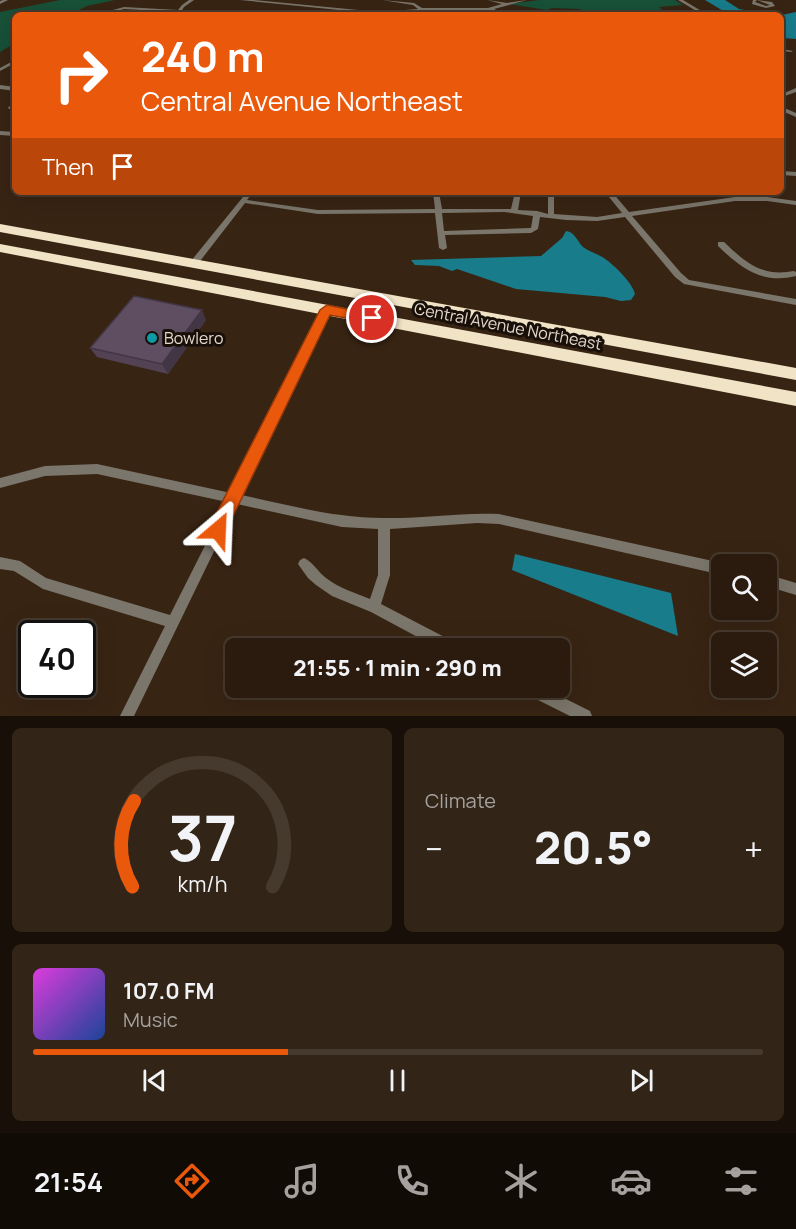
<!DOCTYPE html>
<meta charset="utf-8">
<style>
:root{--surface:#2a1b0e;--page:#322417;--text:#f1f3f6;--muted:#a5a19e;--line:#46392e;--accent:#ea580c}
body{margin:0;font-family:Manrope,sans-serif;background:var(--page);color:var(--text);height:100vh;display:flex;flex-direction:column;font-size:22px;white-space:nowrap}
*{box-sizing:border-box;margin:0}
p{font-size:20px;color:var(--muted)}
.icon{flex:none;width:33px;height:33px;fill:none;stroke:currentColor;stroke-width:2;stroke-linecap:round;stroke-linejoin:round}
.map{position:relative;height:716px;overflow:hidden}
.drawer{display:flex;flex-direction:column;gap:12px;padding:12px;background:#170f08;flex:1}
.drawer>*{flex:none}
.top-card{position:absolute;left:12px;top:12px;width:772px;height:183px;border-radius:9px;box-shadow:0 6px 24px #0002,0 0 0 2px var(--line);background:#ea580c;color:#fff;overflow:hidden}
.fabs{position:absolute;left:711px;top:554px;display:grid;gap:12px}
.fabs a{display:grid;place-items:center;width:66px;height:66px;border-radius:9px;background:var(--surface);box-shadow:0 6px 24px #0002,0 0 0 2px var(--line);font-size:30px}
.speed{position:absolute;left:18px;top:620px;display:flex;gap:12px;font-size:30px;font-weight:700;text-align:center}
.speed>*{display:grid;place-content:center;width:78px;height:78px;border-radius:50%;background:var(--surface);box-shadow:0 6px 24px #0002,0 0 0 2px var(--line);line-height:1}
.speed .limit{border:3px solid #111;border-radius:9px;background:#fff;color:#111}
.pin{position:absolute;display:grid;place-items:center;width:51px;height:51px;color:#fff;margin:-26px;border:3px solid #fff;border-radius:50%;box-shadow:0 2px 6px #0007}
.me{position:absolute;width:66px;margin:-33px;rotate:26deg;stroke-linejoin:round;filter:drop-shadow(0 0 4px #0008)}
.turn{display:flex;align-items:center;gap:21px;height:126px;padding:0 30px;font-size:27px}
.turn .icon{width:78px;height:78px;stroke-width:2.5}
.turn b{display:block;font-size:42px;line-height:51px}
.then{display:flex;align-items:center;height:57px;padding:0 30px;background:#0003;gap:12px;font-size:22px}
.big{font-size:45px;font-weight:800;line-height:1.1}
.drawer .card{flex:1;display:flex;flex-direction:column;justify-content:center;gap:9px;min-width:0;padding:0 21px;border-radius:9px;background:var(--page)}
.drawer .dial{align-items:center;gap:0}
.dial svg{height:156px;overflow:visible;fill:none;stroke:var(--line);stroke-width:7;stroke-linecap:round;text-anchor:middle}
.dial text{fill:var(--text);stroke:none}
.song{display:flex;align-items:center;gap:18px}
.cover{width:72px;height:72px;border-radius:9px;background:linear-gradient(135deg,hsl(300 70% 55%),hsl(220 70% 35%))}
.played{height:6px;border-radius:3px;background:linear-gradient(90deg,var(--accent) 35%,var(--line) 35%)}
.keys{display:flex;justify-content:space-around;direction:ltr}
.heat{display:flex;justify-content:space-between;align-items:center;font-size:33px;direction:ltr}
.drawer .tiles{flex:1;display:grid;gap:12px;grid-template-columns:1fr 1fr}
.card:last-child{grid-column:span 2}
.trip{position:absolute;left:225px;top:638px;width:345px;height:60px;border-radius:9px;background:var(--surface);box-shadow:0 6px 24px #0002,0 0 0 2px var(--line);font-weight:800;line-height:60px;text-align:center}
.dock{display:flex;height:96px;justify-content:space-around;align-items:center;background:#110b06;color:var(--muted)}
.dock .icon{width:42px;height:42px}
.dock .active{color:var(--accent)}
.dock b{font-size:27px;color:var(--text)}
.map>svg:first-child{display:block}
.green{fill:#175137}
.water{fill:#187c8b}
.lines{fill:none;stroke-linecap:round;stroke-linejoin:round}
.minor{fill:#7b766b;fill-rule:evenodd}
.highway{fill:#f0e3c6;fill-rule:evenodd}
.wall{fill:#524254}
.shaded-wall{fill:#423645}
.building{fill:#5f4d62;stroke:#423645;stroke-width:1.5}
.route{fill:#ea580c;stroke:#983908;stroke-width:1.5}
.culture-dot{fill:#0f9aa8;stroke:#181008;stroke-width:2}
.labels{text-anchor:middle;stroke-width:6;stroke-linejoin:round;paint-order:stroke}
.street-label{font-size:16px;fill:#e4d6cc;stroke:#181008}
.poi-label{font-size:16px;fill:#e4d6cc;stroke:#181008;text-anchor:start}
</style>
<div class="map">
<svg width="796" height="716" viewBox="0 0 796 716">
<rect width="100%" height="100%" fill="#382413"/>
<path class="green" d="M60 0H115L87 6 69 15H15V43L0 52V12Z
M539 0H675L683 5 659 7 667 15H599L579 9 552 8 547 10 509 4Z"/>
<path class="water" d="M705 0H725L739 9 772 15H730Z
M796 12V39L782 38V15Z
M566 231C575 232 577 241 583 247 590 252 598 254 604 258 614 265 632 282 635 294L631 300 621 301 605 297 516 289 457 269 452 271 439 266 415 265 411 260 541 256 562 238Z
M515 554 671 593 678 636 512 570Z"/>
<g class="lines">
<path class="minor" d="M3 0H8L0 4V1Z
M189 0H194L184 7 179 15H175L177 12 124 9 102 15H95L124 7 178 10 182 5Z
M240 0H254L379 12 418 9 413 5 382 0 414 3 422 8H488L502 4 487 0 507 3 527 0 494 9 508 15H502L490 10H427L379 14Z
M678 0H683L708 15H703Z
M753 0H757L755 2 766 6 770 5 757 0 772 2 775 6 766 8 752 4Z
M782 49 793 51 791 52 782 51Z
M15 60V63L0 71V68Z
M0 85 15 87V91L0 89Z
M796 88V92L782 97V94Z
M15 100 14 108 9 109 8 108Z
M782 107 796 113V117L782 111Z
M0 131 15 132V136L0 135Z
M782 146 785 148V151L782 153Z
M782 171 796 172V176L782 175Z
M247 192H253L247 200 318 210 435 209 433 192H439L442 209H511L515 192H521L518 210 537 211 548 214V192H554V214L597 217 622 213 605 192H612L629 212 735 197H767L796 201V205L767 201H735L632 216 681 273 689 280 796 299V305L684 284 675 277 625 217 597 221 566 220 540 217 538 229 531 233 445 235 447 248 443 250 439 248 435 213 318 214 245 203 197 265H191V261ZM504 212 533 216 531 228 444 231 442 213Z
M718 242H724C746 263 762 277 794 271L796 272V276C762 284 742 269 718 246Z
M327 307 331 310 241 495C288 505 335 518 383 518 422 519 460 512 499 514L722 563 724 564H722V575L499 524 477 523 390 529V575L381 604 456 643 458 648H438L371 612 332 596 316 585 308 578 298 564 300 560 304 558C313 562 318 572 326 578 339 588 355 593 370 599L378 575V529L342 527 237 504 134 716H120L165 626 43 589 14 571 0 569V557L20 561 46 578 170 615 227 502 97 474 45 476 0 488V478L45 466 97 464 231 493 323 310Z
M766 574 796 583V595L766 586Z
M520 687H542L590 711 592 716H570L522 692Z"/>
<path class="highway" d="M0 224 796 368V380L0 232Z
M0 244 796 392V406L0 252Z"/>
</g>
<path class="wall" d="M206 320 168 374 97 357 90 348Z"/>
<path class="shaded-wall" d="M202 310 206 320 168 374 162 364Z"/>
<path class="building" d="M134 296 202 310 162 364 90 348Z"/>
<path class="route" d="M327 305 372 314 379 318 372 323 330 315 224 535 218 538 211 535 209 530 211 524 320 310Z"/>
<circle class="culture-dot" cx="152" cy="338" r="6"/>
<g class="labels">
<g class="street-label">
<text transform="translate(508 326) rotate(11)" y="6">Central Avenue Northeast</text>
</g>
<g class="poi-label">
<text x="164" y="344">Bowlero</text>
</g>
</g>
</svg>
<div class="fabs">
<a><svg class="icon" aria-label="search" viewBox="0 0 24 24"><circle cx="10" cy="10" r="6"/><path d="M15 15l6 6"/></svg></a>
<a><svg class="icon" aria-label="layers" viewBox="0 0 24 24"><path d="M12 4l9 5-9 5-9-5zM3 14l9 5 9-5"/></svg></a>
</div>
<div class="speed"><div class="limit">40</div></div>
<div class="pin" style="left:372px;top:318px;background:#d93025"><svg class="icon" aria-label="arrive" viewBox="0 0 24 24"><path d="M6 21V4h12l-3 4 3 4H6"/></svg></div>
<svg class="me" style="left:218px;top:530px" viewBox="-20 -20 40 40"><path d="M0-17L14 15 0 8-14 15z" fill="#ea580c" stroke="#fff" stroke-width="4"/></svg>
<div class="trip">21:55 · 1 min · 290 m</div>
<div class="top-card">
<div class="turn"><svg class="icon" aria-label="right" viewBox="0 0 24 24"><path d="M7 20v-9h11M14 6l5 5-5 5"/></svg><div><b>240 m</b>Central Avenue Northeast</div></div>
<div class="then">Then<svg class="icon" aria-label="arrive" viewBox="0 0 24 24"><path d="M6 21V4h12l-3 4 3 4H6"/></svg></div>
</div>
</div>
<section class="drawer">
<div class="tiles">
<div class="card dial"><svg viewBox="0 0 100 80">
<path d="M14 69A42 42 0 1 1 86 69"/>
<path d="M14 69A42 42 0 0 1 15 25" stroke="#ea580c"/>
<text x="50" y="56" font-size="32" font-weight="700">37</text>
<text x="50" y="72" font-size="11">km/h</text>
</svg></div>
<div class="card"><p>Climate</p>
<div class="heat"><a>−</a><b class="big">20.5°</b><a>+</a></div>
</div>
<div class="card">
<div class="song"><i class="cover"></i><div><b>107.0 FM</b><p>Music</p></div></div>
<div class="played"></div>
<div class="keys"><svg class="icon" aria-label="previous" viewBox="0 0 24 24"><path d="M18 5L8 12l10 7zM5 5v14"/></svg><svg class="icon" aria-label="pause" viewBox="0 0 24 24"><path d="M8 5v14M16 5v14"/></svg><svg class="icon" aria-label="next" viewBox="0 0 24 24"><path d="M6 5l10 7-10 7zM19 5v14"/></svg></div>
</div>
</div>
</section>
<nav class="dock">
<b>21:54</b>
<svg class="icon active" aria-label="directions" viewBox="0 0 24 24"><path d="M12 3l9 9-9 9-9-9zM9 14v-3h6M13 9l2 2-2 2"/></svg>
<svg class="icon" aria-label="music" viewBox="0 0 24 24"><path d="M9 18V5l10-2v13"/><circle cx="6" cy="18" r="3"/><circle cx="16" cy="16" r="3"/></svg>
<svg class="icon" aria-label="phone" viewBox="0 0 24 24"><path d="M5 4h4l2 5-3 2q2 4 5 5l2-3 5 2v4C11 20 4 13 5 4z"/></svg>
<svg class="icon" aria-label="climate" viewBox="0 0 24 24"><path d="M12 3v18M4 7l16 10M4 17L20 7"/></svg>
<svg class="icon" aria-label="car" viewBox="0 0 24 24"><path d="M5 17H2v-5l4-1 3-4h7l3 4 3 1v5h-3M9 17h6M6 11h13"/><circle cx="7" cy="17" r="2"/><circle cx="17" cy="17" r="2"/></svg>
<svg class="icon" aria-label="filters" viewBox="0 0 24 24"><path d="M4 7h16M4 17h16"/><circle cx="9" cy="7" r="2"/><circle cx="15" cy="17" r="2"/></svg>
</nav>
